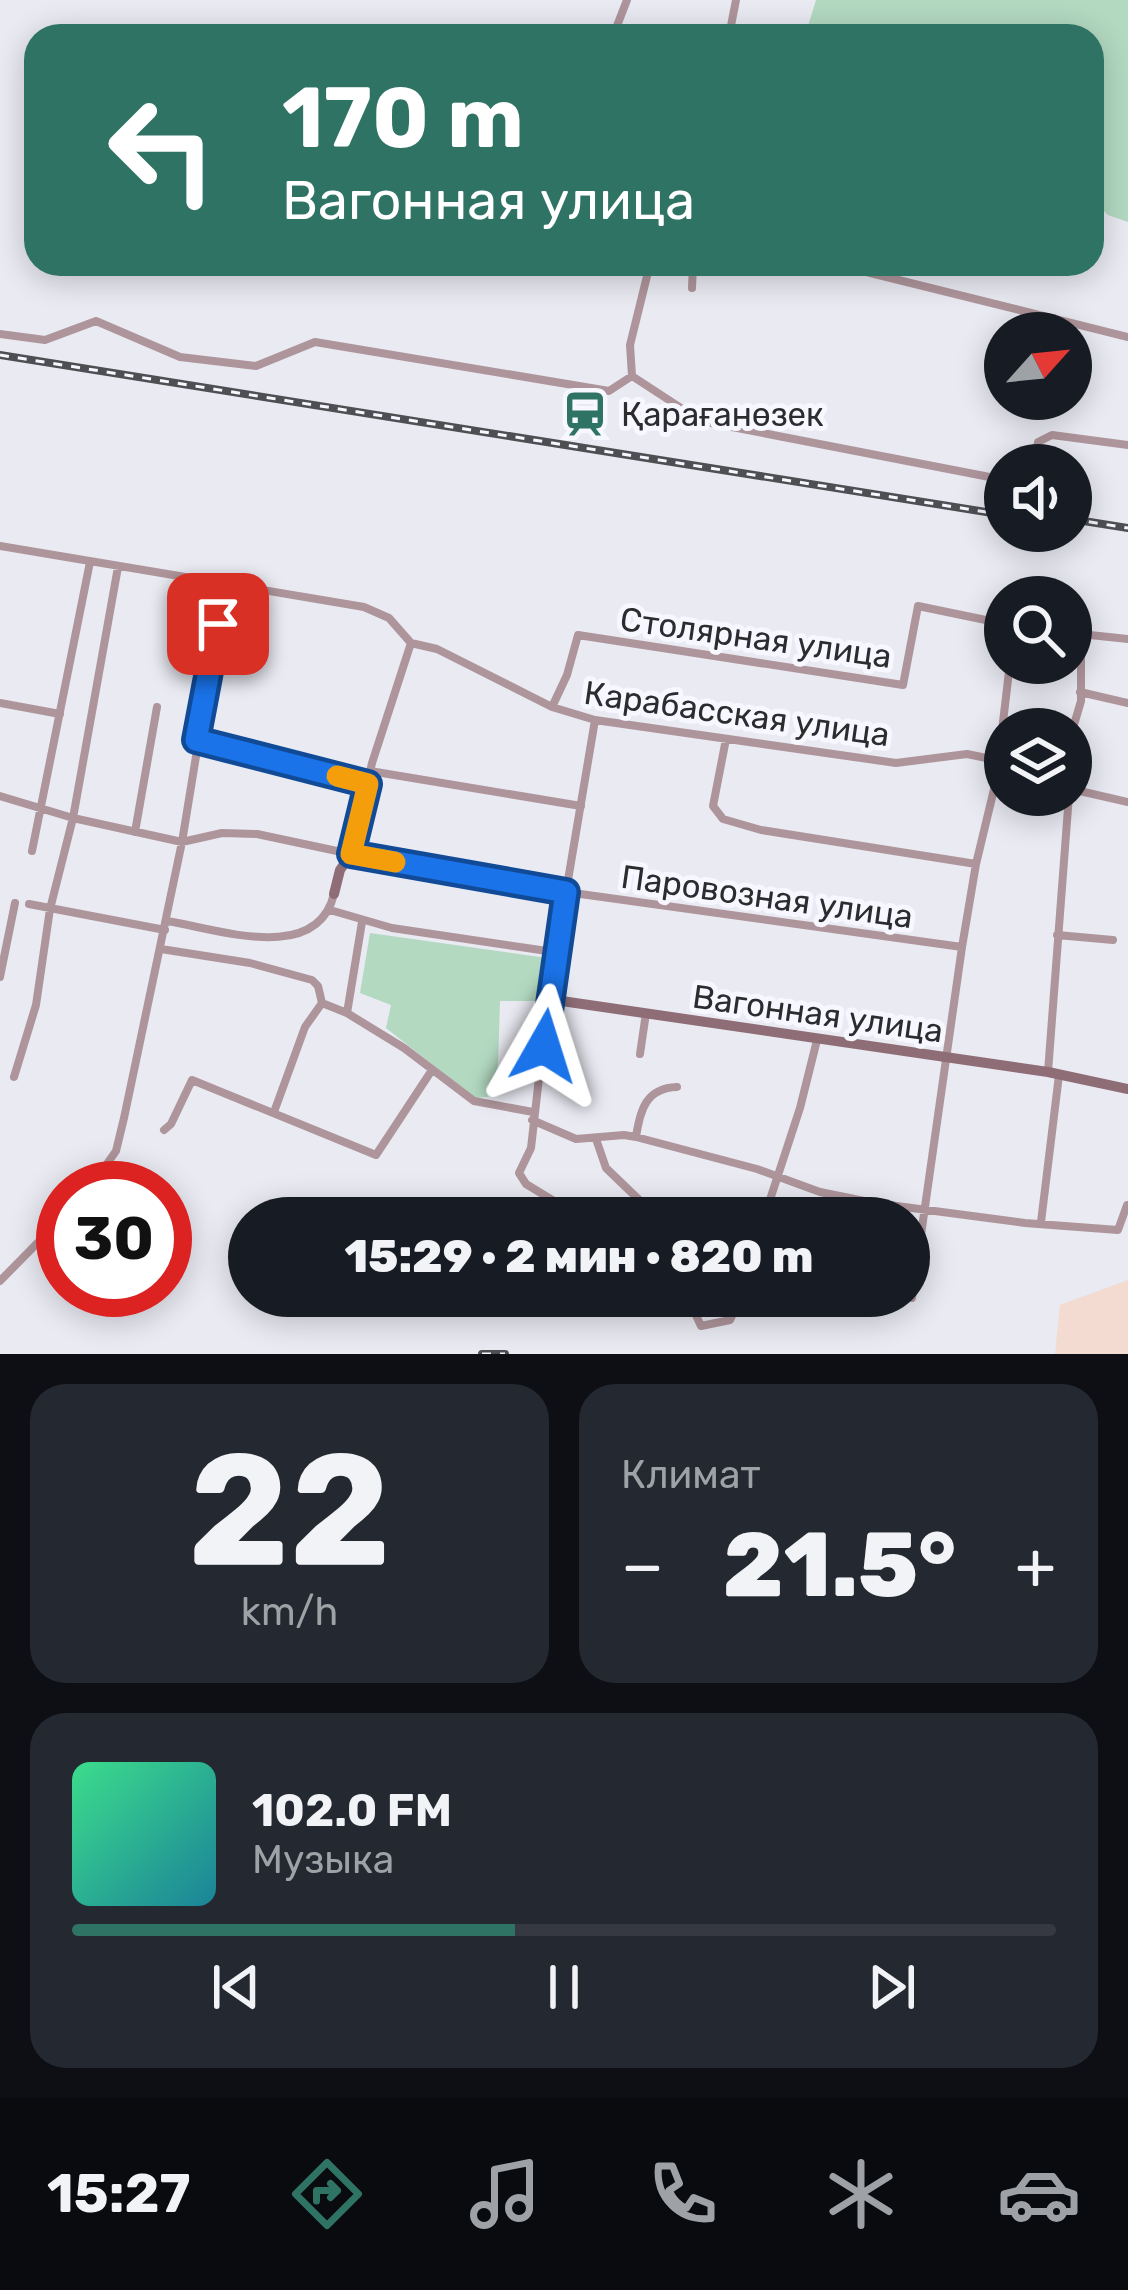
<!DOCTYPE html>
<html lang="ru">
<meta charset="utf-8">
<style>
:root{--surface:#171b24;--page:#242831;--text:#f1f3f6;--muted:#9ea1a6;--line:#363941;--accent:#2f7365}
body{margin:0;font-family:Rubik,sans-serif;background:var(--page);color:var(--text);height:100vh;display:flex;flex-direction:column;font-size:45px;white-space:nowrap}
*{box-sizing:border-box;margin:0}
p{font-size:39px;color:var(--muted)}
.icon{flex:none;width:66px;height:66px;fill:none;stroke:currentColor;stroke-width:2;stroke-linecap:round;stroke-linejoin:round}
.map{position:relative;height:1354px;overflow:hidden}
.panel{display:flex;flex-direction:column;gap:30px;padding:30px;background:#0d0f14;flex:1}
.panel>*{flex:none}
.banner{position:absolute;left:24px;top:24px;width:1080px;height:252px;border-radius:36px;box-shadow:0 6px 30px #0003;background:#2f7365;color:#fff;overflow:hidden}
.needle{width:78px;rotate:63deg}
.fabs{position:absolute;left:984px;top:312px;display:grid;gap:24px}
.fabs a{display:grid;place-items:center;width:108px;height:108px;border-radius:50%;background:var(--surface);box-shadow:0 6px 30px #0003;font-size:60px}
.speed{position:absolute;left:36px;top:1161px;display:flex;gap:24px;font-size:60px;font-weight:700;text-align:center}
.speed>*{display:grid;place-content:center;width:156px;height:156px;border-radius:50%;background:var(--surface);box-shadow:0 6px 30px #0003;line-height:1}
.speed .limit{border:18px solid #d22;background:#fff;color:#111}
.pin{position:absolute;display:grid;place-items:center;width:102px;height:102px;color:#fff;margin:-51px;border-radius:24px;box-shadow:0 6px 18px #0006}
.me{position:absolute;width:132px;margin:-66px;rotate:6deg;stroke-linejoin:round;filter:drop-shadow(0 0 9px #0008)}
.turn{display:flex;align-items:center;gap:42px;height:252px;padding:0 60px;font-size:54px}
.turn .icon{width:156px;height:156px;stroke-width:2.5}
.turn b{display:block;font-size:84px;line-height:102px}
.big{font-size:90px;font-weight:800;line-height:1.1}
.panel .tile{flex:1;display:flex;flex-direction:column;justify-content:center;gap:18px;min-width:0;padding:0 42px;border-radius:36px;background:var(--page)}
.panel .dial{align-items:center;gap:0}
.dial b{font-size:156px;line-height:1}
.song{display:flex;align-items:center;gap:36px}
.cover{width:144px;height:144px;border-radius:18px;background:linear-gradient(135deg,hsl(150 70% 55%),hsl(190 70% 35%))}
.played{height:12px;border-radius:6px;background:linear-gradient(90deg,var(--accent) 45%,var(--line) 45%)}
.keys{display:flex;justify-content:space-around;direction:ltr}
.heat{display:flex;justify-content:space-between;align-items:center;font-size:66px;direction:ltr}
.panel .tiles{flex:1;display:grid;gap:30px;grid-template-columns:1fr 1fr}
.tile:last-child{grid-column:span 2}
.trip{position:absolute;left:228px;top:1197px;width:702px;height:120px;border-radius:60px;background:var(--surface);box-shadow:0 6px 30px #0003;font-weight:800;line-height:120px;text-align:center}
.dock{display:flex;height:192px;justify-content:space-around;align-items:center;background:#090b0e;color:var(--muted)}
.dock .icon{width:84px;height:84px}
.dock .on{color:var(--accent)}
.dock b{font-size:54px;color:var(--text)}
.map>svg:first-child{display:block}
.industrial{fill:#f3dbd2}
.green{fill:#b3d9c1}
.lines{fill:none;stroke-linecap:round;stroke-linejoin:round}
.street{stroke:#ae959b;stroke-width:8}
.secondary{stroke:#8f6d76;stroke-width:10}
.rail-casing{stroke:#4e4f53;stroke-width:8}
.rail{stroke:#f6f7ff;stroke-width:3;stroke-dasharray:9;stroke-linecap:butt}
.route-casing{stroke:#114b97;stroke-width:30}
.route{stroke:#1a73e8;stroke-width:21}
.slow{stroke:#f59e0b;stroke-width:21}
.labels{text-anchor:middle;stroke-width:10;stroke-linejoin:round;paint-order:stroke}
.poi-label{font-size:33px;fill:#2c2c2f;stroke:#f6f7ff;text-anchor:start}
.street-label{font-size:33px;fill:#2c2c2f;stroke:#f6f7ff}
</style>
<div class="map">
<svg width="1128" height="1354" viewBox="0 0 1128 1354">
<rect width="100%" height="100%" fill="#e9eaf2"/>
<path class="industrial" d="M1128 1280V1354H1055L1060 1305Z"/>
<path class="green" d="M816 0H1128V222L1108 215 1092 200V36H805Z
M370 933 547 958 542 1001H500L497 1096 475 1098 386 1028 391 1005 360 993Z"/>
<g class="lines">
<path class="street" d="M613 36 627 0
M729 36 736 0
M834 264 1128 337
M692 288 693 264
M0 334 45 340 96 321 180 357 256 366 315 342 609 391 632 376
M632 376 701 421 1005 480
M632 376 630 345 650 264
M1033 465 1038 442 1052 435 1128 445
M0 546 364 607 389 618 411 643 437 649 552 707 595 720 896 763 967 754 996 760
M1071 633 1128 639
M1080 692 1128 703
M0 703 60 714
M552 707 567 675 578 635 903 685 918 606 1005 624
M595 720 566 892 962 947
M1071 735 1081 701V652
M726 739 713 806 723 819 761 830 976 864
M196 740 368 783
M370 771 581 806
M1071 789 1128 802
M0 796 73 818 182 842 222 833 257 834 351 854 372 763 411 643
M135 832 157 707
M32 851 90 562
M29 904 165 930
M330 910 392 928 554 952
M167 921C217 929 317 965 334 894
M1057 935 1113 940
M161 949 250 963 312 980 318 986 322 1003
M0 977 15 903
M548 999 531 1148 519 1173 526 1184 567 1209
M347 1013 362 922
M640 1054 646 1013
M1048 1072 1069 795
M14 1077 36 1005 50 909 73 818 118 567
M274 1112 305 1027 322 1003 347 1013 404 1048 474 1101 533 1112
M532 1120 576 1139 624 1135 636 1137 757 1169 820 1192 874 1203 1025 1223 1118 1230 1127 1205
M164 1130 171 1124 192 1080 376 1155 432 1070
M636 1137C640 1110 646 1088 677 1087
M596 1139 606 1168 658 1218
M90 1188 116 1151 124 1118 182 842 224 585
M764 1218 800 1108 817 1040
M1041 1222 1059 1075
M0 1281 63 1217
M687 1296 701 1326 730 1320 741 1296
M912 1298 962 947 976 864 996 781 1010 663"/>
<path class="secondary" d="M334 894 340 870 351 854 566 892 548 999 1048 1072 1128 1089"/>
<g class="rail-casing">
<path id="rail" d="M0 355 1005 515
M1071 519 1128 528
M482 1354H505"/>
</g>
<use href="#rail" class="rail"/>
</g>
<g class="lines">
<g class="route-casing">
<path id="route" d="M218 624 196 740 368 784 351 854 566 892 544 1046"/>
</g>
<use href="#route" class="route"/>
<path class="slow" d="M337 776 368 784 351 854 395 862"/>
</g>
<defs>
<g id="station-bare" transform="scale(3.6)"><path d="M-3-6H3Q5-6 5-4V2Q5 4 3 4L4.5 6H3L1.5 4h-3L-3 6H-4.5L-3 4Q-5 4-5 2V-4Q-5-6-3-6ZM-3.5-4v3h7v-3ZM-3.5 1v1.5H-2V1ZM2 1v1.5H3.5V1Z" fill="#2f7365" stroke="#f6f7ff" stroke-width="2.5" paint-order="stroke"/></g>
</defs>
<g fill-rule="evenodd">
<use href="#station-bare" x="585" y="414"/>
</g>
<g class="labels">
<g class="poi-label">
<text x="621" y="426">Қарағанөзек</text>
</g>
<g class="street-label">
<text transform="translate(756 637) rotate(8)" y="12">Столярная улица</text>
<text transform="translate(737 713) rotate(8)" y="12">Карабасская улица</text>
<text transform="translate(767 896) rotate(8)" y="12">Паровозная улица</text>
<text transform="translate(818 1013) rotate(8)" y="12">Вагонная улица</text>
</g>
</g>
</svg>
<div class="fabs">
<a><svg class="needle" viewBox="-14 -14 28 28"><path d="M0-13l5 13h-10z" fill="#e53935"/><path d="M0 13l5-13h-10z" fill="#9ea1a6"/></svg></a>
<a><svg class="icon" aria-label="sound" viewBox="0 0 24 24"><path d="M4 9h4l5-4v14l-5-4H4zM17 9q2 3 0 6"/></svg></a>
<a><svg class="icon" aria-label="search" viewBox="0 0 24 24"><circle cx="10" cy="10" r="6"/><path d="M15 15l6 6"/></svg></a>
<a><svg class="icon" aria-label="layers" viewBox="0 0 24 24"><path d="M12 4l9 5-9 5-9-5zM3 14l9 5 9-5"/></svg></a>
</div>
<div class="speed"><div class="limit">30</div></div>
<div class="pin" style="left:218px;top:624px;background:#d93025"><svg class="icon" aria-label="arrive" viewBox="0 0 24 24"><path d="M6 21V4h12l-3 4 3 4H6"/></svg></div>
<svg class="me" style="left:544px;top:1046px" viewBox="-20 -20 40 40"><path d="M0-17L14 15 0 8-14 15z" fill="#1a73e8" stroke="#fff" stroke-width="4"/></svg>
<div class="trip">15:29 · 2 мин · 820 m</div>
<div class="banner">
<div class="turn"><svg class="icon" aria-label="left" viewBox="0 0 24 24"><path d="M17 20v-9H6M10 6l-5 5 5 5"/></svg><div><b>170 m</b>Вагонная улица</div></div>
</div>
</div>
<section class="panel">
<div class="tiles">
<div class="tile dial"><b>22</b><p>km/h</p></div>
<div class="tile"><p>Климат</p>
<div class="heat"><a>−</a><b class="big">21.5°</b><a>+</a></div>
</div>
<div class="tile">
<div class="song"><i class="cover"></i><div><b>102.0 FM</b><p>Музыка</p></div></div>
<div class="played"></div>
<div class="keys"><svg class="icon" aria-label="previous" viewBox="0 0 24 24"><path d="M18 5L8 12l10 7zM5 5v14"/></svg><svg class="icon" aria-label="pause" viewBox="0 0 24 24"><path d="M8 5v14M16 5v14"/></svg><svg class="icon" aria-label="next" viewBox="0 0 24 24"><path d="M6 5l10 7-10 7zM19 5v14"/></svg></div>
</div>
</div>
</section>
<nav class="dock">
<b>15:27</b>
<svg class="icon on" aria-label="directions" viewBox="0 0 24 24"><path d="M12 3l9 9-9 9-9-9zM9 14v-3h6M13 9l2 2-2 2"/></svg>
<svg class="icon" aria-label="music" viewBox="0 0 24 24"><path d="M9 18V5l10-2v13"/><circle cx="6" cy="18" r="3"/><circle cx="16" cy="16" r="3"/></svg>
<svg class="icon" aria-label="phone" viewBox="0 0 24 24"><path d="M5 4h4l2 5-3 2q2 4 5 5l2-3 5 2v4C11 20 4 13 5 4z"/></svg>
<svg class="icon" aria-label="climate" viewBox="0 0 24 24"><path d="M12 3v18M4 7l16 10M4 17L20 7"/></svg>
<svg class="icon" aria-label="car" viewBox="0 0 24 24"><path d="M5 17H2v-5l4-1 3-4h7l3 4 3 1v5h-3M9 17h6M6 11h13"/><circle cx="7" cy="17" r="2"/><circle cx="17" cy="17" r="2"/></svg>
</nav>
